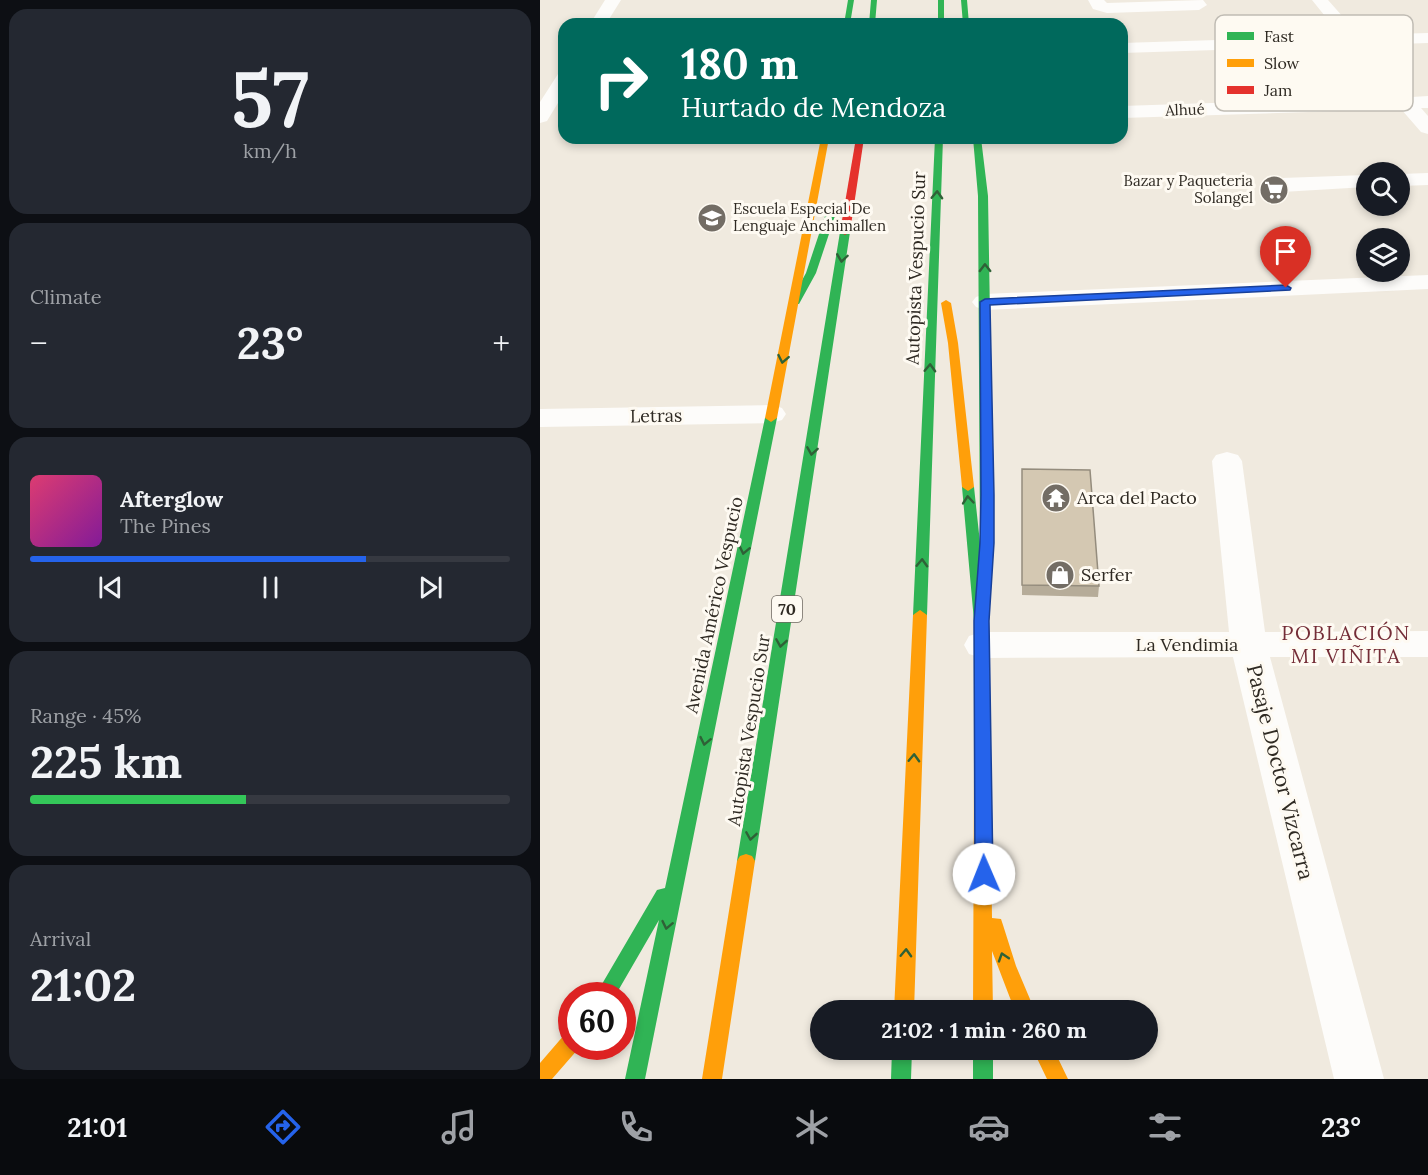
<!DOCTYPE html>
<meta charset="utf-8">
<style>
:root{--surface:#171b24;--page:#242831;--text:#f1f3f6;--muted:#9ea1a6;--line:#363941;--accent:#2563eb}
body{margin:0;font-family:Lora,serif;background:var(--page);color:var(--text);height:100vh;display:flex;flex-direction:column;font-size:22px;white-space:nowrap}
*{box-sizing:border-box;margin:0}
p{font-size:20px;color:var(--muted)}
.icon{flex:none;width:33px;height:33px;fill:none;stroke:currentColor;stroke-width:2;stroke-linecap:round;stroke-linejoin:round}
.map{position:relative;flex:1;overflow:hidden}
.panel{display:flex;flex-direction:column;gap:9px;padding:9px;background:#0d0f14;width:540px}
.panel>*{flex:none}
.top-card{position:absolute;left:18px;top:18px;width:570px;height:126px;border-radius:18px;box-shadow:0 3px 9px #0003;background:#00695c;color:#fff;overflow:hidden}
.fabs{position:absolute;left:816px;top:162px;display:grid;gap:12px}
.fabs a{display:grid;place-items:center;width:54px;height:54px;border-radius:50%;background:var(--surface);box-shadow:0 3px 9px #0003;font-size:30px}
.speed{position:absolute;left:18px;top:982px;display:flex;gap:12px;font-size:30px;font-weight:700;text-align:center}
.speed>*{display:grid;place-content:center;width:78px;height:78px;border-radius:50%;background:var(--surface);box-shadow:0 3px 9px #0003;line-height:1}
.speed .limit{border:9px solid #d22;background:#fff;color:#111}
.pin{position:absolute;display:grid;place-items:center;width:51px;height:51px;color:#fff;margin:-62px -26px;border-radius:50% 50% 50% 0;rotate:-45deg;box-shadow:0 0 6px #0007}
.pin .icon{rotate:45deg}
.me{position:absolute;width:66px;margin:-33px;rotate:359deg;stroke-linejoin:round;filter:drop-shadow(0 0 4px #0008)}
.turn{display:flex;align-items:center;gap:21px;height:126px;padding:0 24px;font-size:27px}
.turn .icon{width:78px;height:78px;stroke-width:2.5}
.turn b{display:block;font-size:42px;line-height:51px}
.big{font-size:45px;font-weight:700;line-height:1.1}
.panel .card{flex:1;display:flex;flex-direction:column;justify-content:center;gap:9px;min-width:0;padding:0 21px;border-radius:18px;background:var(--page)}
.panel .dial{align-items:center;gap:0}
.dial b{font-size:78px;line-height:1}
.song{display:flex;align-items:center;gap:18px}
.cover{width:72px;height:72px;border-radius:9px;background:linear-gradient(135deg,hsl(340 70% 55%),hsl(290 70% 35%))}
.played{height:6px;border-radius:3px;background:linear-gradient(90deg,var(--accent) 70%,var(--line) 70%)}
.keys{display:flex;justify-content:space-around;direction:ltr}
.heat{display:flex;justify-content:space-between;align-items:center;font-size:33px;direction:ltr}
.charge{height:9px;border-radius:4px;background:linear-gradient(90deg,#34c759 45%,var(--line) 0)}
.trip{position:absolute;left:270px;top:1000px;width:348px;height:60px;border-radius:30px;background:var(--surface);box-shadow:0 3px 9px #0003;font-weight:700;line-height:60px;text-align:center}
.tab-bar{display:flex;height:96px;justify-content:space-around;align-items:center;background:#090b0e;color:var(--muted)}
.tab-bar .icon{width:42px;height:42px}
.tab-bar .active{color:var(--accent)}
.tab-bar b{font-size:27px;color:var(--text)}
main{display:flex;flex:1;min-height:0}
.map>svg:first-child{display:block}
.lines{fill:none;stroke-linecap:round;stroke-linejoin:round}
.street{fill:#fdfcfa;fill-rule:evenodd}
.fast{fill:#30b455;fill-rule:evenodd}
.slow{fill:#ff9f0a;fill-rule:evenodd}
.jam{fill:#e5322d;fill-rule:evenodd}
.wall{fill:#b6ac99}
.building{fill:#d4c8b2;stroke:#948c7d;stroke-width:1.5}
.oneway{stroke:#2f6137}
.route{fill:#2563eb;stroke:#184099;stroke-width:1.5}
.labels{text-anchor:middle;stroke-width:6;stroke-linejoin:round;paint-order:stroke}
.far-street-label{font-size:15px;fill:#2f2a23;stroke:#fefaf2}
.far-poi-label{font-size:15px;fill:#2f2a23;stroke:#fefaf2;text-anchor:end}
.shield{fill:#fefaf2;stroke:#6d6861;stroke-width:1.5}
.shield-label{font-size:16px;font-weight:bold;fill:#2f2a23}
.street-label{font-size:18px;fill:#2f2a23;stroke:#fefaf2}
.poi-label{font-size:18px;fill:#2f2a23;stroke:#fefaf2;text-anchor:start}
.neighbourhood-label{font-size:20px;letter-spacing:1.5px;fill:#742d37;stroke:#fefaf2}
.near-street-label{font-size:21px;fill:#2f2a23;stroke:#fefaf2}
.key{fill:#fefaf2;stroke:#c0bcb4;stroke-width:1.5}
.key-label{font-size:16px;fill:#2f2a23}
</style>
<main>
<section class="panel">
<div class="card dial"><b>57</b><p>km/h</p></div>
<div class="card"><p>Climate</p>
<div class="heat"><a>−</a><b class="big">23°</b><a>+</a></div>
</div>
<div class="card">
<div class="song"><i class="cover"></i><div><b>Afterglow</b><p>The Pines</p></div></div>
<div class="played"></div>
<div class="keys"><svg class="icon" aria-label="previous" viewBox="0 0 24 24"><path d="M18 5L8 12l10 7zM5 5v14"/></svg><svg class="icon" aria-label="pause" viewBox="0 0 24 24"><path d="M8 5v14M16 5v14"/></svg><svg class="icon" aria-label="next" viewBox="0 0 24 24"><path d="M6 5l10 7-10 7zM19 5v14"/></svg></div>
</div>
<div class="card"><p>Range · 45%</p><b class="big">225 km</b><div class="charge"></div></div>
<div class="card"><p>Arrival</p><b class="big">21:02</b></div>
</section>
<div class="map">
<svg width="888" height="1079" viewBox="0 0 888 1079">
<rect width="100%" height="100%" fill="#f0eadf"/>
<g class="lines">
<path class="street" d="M65 0H81L66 24H50Z
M548 0H564L567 3 663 0 667 5 659 10 567 13 553 9Z
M772 0H788L819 35 888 33V43L827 45 872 97 888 96V108H881L888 116V134L881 132 861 109 582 118V106L852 97 809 46 582 53V43L801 36Z
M24 73V93L7 121 0 123V102L18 74Z
M888 173V185L860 186V174Z
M826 175V187L742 192 734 190 731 185 734 180 742 178Z
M888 275V289L445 310 436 307 432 302 436 297 445 294Z
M232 405 242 408 246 414 242 420 232 423 0 427V409Z
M687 452 698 455 702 461 725 632 888 631V657H730L844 1079H794L693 657 442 658 429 654 424 645 429 636 442 632H689L672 461 676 455Z"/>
<path class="fast" d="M308 0H314L310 24H304Z
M331 0H337L335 24H329Z
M398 0H404V24H398Z
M421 0H427L429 24H423Z
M395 138H403L387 615 380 620 373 615Z
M433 138H441L448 196 453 495 454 543 448 621 450 772 448 777 442 778 436 777 434 772V621L422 487 428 483 434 487 440 543 438 196Z
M293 204 298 207 276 273 259 304H251L250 302 266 273 288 207Z
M305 229 310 232 215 861 212 866 206 868 200 866 197 861 300 232Z
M231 414 237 418 105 1079H85L119 920 75 996H55L117 890 125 888 225 418Z
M352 1050H372L371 1079H351Z
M433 1050H453V1079H433Z"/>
<path class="slow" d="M281 138H289L237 418 231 422 225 418Z
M406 300 411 303 418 343 434 487 428 491 422 487 408 343 401 303Z
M380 610 387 615 374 1011H354L373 615Z
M442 766 448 767 450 772 452 918 461 919 463 925 476 966 495 1011H475L452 951 453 1011H433L434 772 436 767Z
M206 854 212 856 215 861 182 1079H162L197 861 200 856Z
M32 1032V1047L39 1048 12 1079H0V1063L25 1034Z
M493 1050H514L528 1079H507Z"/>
<path class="jam" d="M316 138H324L310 232 305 235 300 232Z"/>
</g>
<path class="wall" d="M482 469 559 586 558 597 482 595Z"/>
<path class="building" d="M482 469 550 470 559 586 482 585Z"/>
<defs><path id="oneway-chevron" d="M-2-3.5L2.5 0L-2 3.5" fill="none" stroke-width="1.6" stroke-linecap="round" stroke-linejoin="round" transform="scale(1.5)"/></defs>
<g class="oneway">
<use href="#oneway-chevron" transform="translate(397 195) rotate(-88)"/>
<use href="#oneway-chevron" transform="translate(302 258) rotate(98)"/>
<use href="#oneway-chevron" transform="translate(445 268) rotate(-91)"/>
<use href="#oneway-chevron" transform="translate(243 359) rotate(101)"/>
<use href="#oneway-chevron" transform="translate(390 368) rotate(-88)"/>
<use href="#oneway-chevron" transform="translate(272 451) rotate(99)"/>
<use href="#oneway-chevron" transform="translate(428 500) rotate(-95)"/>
<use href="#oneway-chevron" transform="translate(204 550) rotate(102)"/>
<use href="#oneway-chevron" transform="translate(382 563) rotate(-88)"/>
<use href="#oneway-chevron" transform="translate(241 643) rotate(99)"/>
<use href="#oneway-chevron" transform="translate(165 741) rotate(102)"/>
<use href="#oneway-chevron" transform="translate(374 758) rotate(-88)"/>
<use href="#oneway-chevron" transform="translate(211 836) rotate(99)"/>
<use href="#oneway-chevron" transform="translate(127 925) rotate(102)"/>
<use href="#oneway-chevron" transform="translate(366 953) rotate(-88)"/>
<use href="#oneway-chevron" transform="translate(463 957) rotate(-108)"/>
</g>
<path class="route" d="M746 285 751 288 750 290 450 305 454 495V543L449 621 453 874 450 879 444 881 437 879 435 874 434 621 440 543 441 495 440 302 445 299Z"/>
<defs>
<g id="supermarket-disc" transform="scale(1.5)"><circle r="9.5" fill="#736d65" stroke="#fefaf2"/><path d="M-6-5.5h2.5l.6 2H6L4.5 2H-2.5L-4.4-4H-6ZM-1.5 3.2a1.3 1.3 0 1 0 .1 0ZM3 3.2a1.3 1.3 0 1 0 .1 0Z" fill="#fff"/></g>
<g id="school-disc" transform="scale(1.5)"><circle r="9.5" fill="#736d65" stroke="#fefaf2"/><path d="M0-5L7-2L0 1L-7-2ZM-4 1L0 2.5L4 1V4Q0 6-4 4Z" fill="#fff"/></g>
<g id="temple-disc" transform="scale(1.5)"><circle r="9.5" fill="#736d65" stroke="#fefaf2"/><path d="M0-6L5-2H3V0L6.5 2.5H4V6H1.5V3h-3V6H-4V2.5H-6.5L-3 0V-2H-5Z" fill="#fff"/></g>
<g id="shop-disc" transform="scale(1.5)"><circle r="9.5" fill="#736d65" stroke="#fefaf2"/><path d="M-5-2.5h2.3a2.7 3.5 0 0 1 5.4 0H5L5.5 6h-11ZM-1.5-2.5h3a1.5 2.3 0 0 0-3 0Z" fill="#fff"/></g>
</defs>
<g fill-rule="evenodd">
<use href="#supermarket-disc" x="734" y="190"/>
<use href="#school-disc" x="172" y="218"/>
<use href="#temple-disc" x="516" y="498"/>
<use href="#shop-disc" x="520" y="575"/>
</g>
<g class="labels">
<g class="far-street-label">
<text transform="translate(645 110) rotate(-2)" y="5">Alhué</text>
</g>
<g class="far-poi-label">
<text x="713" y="186">Bazar y Paqueteria<tspan x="713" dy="17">Solangel</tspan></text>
<text x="193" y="214" text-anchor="start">Escuela Especial De<tspan x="193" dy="17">Lenguaje Anchimallen</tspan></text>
</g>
<rect class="shield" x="232" y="596" width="30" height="26" rx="4.5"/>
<g class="shield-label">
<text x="247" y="615">70</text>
</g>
<g class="street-label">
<text transform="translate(376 268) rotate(-88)" y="6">Autopista Vespucio Sur</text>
<text transform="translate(116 416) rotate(-1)" y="6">Letras</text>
<text transform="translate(174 605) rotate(-78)" y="6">Avenida Américo Vespucio</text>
<text x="647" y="651">La Vendimia</text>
<text transform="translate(209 730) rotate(-81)" y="6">Autopista Vespucio Sur</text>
</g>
<g class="poi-label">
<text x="537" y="504">Arca del Pacto</text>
<text x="541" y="581">Serfer</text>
</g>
<g class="neighbourhood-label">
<text x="806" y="640">POBLACIÓN<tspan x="806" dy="23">MI VIÑITA</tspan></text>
</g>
<g class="near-street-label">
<text transform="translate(740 772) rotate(76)" y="7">Pasaje Doctor Vizcarra</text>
</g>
</g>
<rect x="675" y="15" width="198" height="96" rx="9" class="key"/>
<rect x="687" y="32" width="27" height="8" fill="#30b455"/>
<rect x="687" y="59" width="27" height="8" fill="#ff9f0a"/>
<rect x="687" y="86" width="27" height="8" fill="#e5322d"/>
<g class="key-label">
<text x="724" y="42">Fast</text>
<text x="724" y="69">Slow</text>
<text x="724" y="96">Jam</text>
</g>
</svg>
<div class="fabs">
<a><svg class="icon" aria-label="search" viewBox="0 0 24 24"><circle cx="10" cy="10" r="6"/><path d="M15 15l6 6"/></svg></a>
<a><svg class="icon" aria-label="layers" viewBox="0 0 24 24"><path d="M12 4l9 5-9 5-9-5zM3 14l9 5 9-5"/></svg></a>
</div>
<div class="speed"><div class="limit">60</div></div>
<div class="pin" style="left:746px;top:288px;background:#d93025"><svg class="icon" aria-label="arrive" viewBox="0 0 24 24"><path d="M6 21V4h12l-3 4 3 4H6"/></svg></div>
<svg class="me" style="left:444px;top:874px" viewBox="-20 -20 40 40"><circle r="19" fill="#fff"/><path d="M0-13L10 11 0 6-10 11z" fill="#2563eb"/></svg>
<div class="trip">21:02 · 1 min · 260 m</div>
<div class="top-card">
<div class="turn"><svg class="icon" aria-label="right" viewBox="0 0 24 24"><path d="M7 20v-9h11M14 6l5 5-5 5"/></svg><div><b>180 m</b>Hurtado de Mendoza</div></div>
</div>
</div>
</main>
<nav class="tab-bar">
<b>21:01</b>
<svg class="icon active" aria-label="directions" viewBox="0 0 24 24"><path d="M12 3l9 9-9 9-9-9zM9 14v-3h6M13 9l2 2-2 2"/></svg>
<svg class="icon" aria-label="music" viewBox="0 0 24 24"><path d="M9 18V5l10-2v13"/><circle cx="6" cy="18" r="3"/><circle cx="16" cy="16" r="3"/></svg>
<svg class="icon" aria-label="phone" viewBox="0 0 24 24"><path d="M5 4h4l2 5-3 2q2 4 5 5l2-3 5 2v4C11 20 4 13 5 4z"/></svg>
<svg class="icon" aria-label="climate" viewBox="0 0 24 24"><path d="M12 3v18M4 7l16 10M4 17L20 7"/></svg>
<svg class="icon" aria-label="car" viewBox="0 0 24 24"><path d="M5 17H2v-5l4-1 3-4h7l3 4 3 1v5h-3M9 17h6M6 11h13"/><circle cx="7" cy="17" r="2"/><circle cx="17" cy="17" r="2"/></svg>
<svg class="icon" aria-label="filters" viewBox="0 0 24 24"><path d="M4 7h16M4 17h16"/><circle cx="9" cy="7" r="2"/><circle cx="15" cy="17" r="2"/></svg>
<b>23°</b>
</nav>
